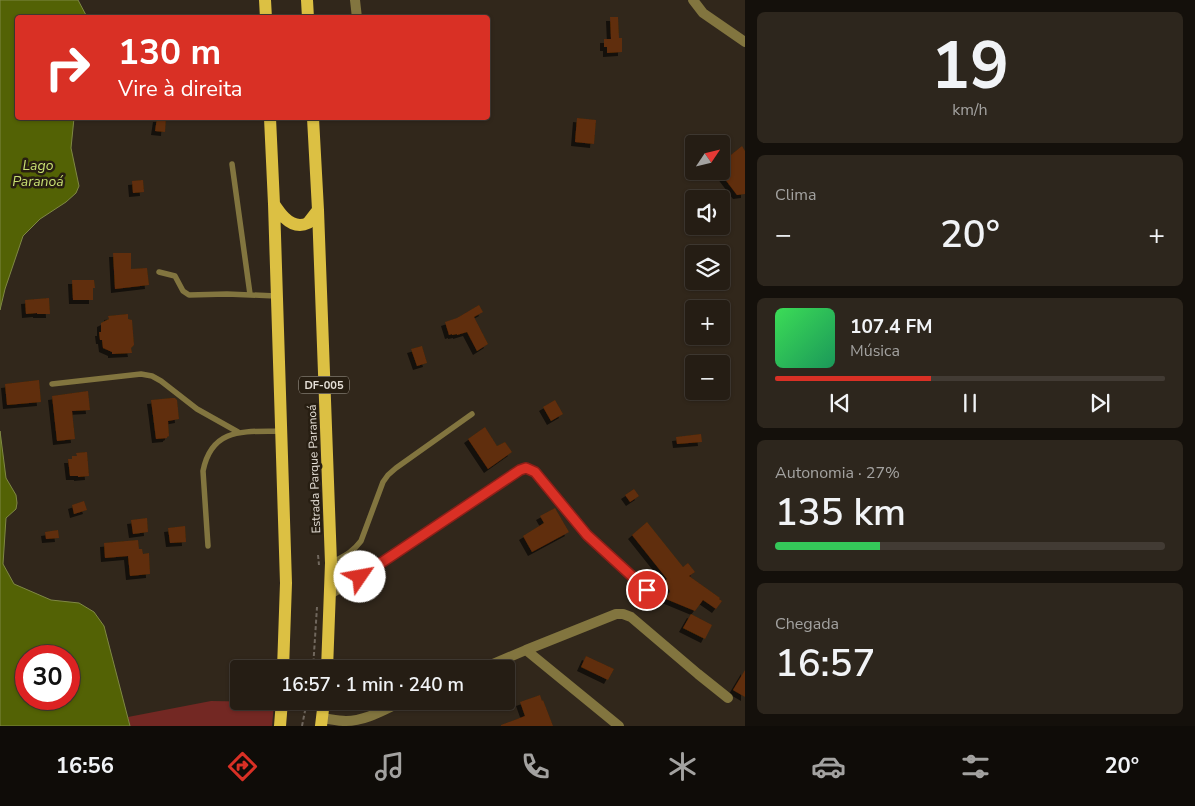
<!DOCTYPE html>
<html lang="pt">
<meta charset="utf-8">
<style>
:root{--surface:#251d14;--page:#2d261d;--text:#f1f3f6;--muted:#a3a2a0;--line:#423b34;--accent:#d93025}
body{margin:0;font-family:"Nunito Sans",sans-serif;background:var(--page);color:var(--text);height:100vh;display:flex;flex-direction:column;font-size:19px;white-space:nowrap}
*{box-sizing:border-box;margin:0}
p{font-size:16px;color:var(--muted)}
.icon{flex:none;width:28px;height:28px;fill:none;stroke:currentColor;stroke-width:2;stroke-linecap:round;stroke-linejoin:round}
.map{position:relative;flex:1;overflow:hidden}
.panel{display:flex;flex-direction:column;gap:12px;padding:12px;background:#14100b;width:450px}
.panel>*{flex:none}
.hud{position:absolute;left:15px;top:15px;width:475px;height:105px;border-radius:5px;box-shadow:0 1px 4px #0004,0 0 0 1px var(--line);background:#d93025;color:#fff;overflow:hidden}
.needle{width:32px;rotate:55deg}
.fabs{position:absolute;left:685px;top:135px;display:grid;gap:10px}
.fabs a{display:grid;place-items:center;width:45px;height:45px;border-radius:5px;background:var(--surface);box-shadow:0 1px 4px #0004,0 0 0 1px var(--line);font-size:25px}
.speed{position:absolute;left:15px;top:645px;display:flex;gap:10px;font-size:25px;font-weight:700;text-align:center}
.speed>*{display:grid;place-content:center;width:65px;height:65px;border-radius:50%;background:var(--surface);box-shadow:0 1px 4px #0004,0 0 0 1px var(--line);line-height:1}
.speed .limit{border:8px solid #d22;background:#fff;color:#111}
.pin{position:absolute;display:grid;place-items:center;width:42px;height:42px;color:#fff;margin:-21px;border:2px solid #fff;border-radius:50%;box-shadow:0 1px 5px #0007}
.me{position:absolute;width:55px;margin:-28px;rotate:57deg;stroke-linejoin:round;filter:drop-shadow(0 0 4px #0008)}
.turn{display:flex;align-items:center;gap:18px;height:105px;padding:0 20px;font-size:22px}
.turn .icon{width:65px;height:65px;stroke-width:2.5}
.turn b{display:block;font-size:35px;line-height:42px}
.big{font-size:38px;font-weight:600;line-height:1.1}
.panel .widget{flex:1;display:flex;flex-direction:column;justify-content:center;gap:8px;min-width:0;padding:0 18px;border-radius:8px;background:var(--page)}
.panel .dial{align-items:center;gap:0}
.dial b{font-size:65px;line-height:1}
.song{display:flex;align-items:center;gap:15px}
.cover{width:60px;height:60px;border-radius:8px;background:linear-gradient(135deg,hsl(130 70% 55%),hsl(150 70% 35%))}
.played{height:5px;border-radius:2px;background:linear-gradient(90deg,var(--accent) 40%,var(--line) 40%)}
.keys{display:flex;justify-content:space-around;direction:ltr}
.heat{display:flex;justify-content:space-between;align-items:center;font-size:28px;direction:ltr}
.charge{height:8px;border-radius:4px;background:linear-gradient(90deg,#34c759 27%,var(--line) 0)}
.trip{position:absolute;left:230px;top:660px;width:285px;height:50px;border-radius:5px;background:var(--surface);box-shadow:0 1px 4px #0004,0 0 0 1px var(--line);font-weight:600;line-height:50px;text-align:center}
.menu{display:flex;height:80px;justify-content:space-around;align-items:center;background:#0f0c08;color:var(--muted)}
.menu .icon{width:35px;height:35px}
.menu .current{color:var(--accent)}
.menu b{font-size:22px;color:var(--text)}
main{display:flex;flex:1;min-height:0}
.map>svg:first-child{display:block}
.green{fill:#732823}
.water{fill:#536205;stroke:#7f8844;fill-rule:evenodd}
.building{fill:#602d09;filter:url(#shadow)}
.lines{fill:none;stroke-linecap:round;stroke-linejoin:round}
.path{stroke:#70675d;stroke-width:2;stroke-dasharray:4 2.5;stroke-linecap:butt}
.service{stroke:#82753f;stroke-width:5.5}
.minor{stroke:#82753f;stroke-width:10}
.tertiary{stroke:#82753f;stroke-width:10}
.primary{stroke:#dcc043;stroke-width:12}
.route-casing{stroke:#8d1f18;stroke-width:12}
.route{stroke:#d93025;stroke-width:9}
.labels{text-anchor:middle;stroke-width:5;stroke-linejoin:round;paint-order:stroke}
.shield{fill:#271e12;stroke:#ada69d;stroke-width:1}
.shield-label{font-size:11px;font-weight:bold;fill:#e6e0d8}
.street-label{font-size:12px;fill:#e6e0d8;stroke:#271e12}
.water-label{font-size:14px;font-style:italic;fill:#c8df72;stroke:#271e12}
</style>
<main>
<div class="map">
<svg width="745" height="726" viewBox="0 0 745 726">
<defs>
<filter id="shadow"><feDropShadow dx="-4" dy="4" stdDeviation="0" flood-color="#0009"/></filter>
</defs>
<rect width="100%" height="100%" fill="#31271b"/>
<path class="green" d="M211 701 267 702 274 704 272 726H130L128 717Z"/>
<path class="water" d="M0 0H78L87 17 18 18V118H74L71 148 79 186 76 193 66 202 40 219 23 236 5 289 0 310Z
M0 431 6 478 16 495 17 503 16 509 6 518 3 564 14 584 51 600 79 603 94 612 104 626 130 726H0ZM26 656H69V699H26Z"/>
<path class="building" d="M610 17H618L619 38H622V52L607 53V47H604V39H611Z
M157 118H166L165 132 155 131Z
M577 118 596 120 594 144 575 142Z
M742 146 745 151V194L737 195 721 174 728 168 721 163Z
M143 180 144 192 133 193 132 181Z
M113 253H131V269L147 268 149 285 115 289Z
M72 280H94L95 288H93V300H73Z
M49 298 50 314H37V313L26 314 25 300Z
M479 305 483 312 474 317 488 344 477 351 467 332 457 335V334L452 335V334L449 335 445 322 457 318Z
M128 314V319L132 320 134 345 131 348 132 353 112 354V352L103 348 102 340H100L99 332H101V323L109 319 108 316Z
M422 346 427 363 417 366 411 349Z
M39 380 41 402 7 405 5 384Z
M88 391 90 410 72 411 75 439 57 441 52 396Z
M172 398H175L177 400 179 419 168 421 169 436 167 437V438L156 439 151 400Z
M555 400 563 414 551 421 543 407Z
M485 427 497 446 505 442 512 452 488 469 468 439Z
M701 434 702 442 677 444 676 437Z
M87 452 89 476 78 477V476H70L68 459H72V456H77L76 453Z
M634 489 639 496 630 502 625 495Z
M84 501 87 510 74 514 72 505Z
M555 508 569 532 532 552 523 536 544 523 540 516Z
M147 518 148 532 133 534 131 520Z
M647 522 683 567 688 563 695 572 689 576 720 598 719 599 722 601 716 609 703 600 695 611 666 599 670 591 663 582 667 579 632 535Z
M185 526 186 542 170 543 168 528Z
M58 530 59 538 46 539 45 532Z
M138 540 139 549H142L143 554 149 553 150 574 130 576 128 556 105 558 104 543Z
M691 614 712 625 705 639 683 628Z
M586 656 614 669 608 680 581 667Z
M745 670V697L733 690Z
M540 695 542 701 543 700 553 726H501V725L525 716 520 702Z"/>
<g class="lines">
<path class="path" d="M318 555 319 565
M313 669 317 607
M302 726 307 701"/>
<path class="service" d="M232 164 250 294
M159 272 175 276 183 291 189 295 227 294 276 296
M52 384 141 374 152 376 161 381 197 409 238 432
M208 546 203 471C212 426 246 432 282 431
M331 563C344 556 352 553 361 541L383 482 388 475 396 468 472 414"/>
<path class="minor" d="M355 0 357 18
M330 594 370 570 520 470 526 468 535 472 587 535 658 599
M526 650 616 614H623L631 617 698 674 728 698
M481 669 526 650 619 726
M322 718C330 719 338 721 346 721 366 721 385 709 403 701"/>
<path class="tertiary" d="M693 0 703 13 745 42"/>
<path class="primary" d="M265 0 266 18
M307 0 308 18
M270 118 274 204 286 583 283 669
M313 118 318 210 331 563 327 669
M274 204C280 213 288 225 300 225 303 225 306 224 308 223L318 210
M280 726 282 701
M321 726 324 701"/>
</g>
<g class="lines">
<g class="route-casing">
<path id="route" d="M360 577 520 470 526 468 535 472 587 535 647 590"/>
</g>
<use href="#route" class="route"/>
</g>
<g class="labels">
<rect class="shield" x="299" y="376.5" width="50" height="17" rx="4"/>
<g class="shield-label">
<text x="324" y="389">DF-005</text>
</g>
<g class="street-label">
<text transform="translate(314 469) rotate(-92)" y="4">Estrada Parque Paranoá</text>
</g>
<g class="water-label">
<text x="38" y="170">Lago<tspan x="38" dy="16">Paranoá</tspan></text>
</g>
</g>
</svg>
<div class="fabs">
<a><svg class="needle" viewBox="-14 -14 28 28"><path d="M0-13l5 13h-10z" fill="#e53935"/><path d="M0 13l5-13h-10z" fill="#a3a2a0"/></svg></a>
<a><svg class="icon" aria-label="sound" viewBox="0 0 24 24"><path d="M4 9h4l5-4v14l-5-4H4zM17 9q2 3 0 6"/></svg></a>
<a><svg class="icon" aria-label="layers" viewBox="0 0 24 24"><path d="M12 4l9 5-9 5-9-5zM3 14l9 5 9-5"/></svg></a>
<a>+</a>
<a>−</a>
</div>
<div class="speed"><div class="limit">30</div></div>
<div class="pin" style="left:647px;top:590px;background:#d93025"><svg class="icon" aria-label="arrive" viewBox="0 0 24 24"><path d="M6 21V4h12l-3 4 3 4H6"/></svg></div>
<svg class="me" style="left:360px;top:577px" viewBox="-20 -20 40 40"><circle r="19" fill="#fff"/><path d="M0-13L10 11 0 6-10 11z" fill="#d93025"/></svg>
<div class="trip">16:57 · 1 min · 240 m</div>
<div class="hud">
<div class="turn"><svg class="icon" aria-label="right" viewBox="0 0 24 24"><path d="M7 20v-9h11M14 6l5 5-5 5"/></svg><div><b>130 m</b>Vire à direita</div></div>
</div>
</div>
<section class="panel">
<div class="widget dial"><b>19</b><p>km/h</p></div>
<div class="widget"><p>Clima</p>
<div class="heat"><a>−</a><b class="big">20°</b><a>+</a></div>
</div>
<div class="widget">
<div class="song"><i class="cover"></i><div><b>107.4 FM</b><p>Música</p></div></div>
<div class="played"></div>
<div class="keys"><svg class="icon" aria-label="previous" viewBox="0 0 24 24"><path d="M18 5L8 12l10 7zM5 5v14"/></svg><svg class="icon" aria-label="pause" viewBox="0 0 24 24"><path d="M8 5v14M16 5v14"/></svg><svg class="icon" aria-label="next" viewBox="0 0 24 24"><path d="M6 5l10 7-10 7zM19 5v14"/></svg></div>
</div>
<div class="widget"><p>Autonomia · 27%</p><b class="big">135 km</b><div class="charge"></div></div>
<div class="widget"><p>Chegada</p><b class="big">16:57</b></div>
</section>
</main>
<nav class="menu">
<b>16:56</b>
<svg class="icon current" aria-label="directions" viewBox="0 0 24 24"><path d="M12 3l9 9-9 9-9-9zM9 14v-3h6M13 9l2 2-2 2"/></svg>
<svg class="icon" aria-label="music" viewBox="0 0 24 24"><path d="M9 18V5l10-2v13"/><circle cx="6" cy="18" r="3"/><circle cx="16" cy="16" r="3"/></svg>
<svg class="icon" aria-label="phone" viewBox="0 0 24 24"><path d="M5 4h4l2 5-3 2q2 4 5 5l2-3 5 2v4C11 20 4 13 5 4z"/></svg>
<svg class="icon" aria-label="climate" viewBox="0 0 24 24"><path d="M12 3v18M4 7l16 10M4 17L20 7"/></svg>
<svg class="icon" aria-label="car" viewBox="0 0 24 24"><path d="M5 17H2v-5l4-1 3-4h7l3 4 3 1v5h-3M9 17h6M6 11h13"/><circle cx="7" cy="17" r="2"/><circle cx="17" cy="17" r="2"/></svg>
<svg class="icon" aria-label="filters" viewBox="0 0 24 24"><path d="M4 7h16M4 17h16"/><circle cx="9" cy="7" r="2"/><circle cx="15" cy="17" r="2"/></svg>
<b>20°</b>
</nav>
